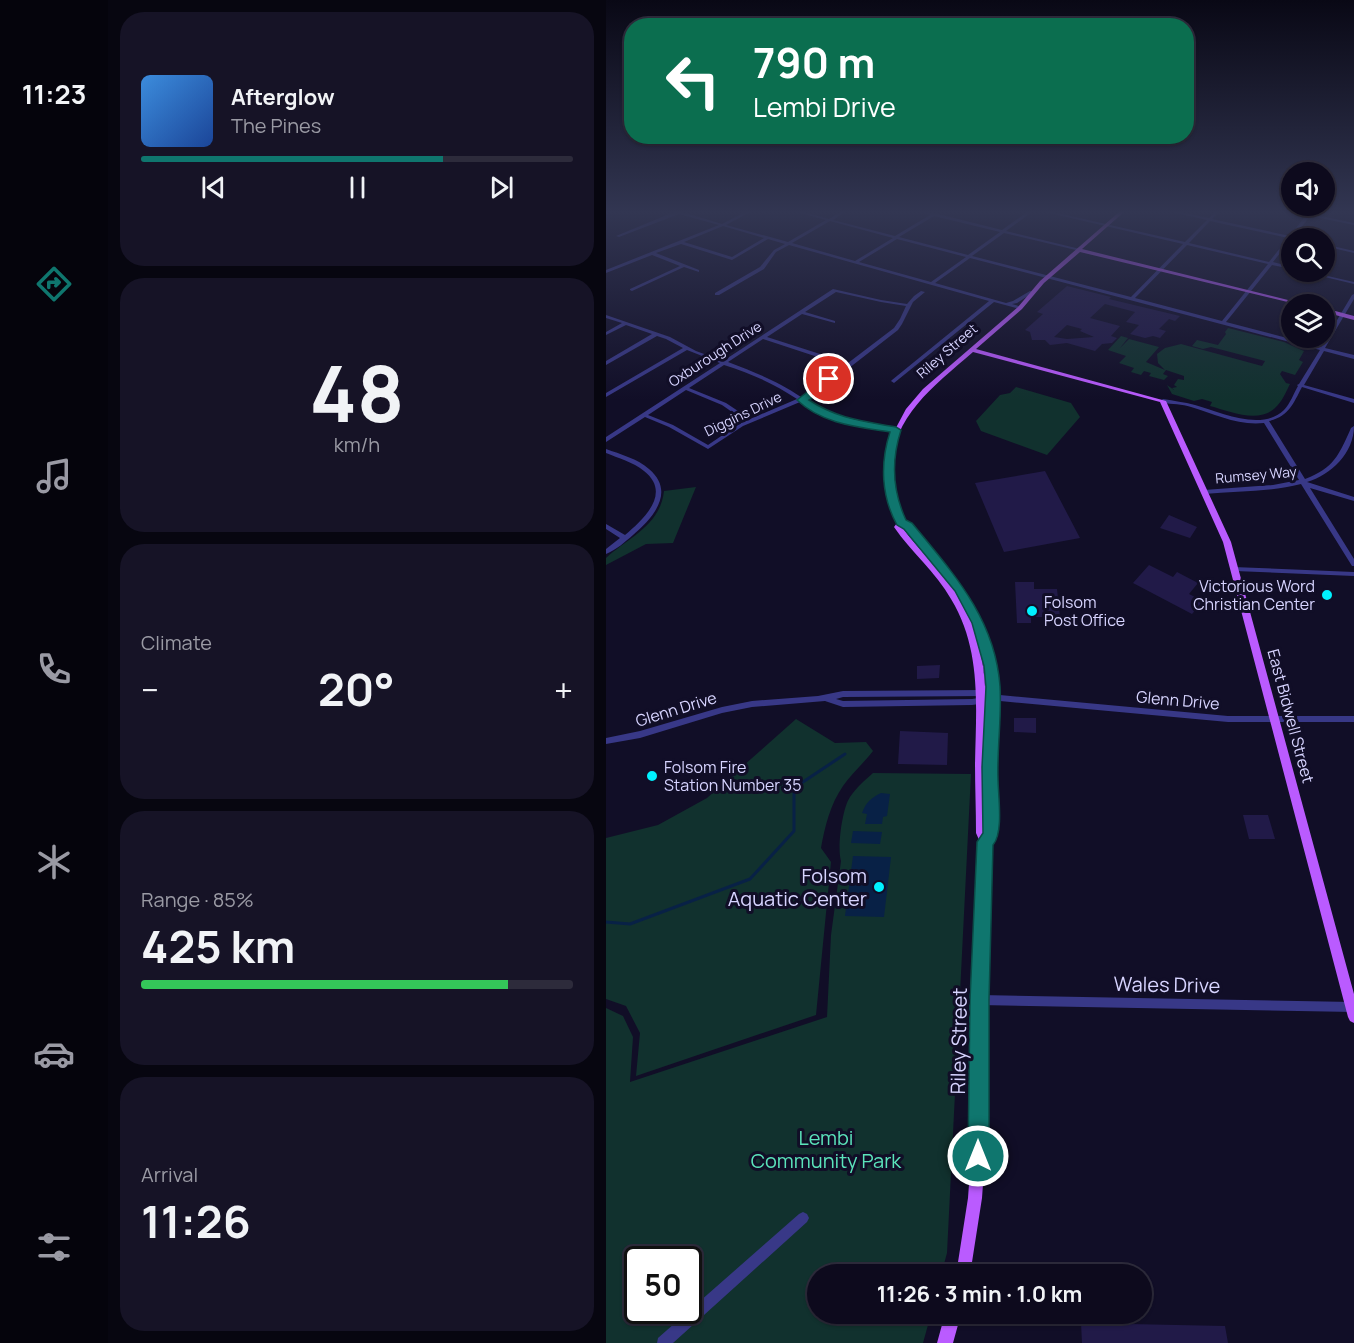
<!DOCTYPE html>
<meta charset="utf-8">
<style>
:root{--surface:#0d0a1d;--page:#161326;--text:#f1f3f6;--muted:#9a9aa4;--line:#2d2b3b;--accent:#0f766e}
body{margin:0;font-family:Manrope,sans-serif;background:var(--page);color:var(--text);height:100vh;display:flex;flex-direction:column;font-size:22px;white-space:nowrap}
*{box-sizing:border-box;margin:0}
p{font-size:20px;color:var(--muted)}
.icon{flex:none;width:33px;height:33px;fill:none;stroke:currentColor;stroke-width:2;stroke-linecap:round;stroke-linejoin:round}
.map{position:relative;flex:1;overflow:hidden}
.panel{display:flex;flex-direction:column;gap:12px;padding:12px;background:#070610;width:498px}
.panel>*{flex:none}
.banner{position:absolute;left:18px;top:18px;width:570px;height:126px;border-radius:24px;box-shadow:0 2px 4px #0004,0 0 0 2px var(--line);background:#0b6e4f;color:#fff;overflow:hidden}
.controls{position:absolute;left:675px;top:162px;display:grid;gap:12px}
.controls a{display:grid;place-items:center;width:54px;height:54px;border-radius:50%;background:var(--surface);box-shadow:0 2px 4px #0004,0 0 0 2px var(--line);font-size:30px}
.speed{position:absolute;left:18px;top:1246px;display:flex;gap:12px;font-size:30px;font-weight:700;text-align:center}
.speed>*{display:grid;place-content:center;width:78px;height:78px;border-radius:50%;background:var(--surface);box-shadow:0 2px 4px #0004,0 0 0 2px var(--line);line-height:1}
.speed .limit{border:3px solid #111;border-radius:9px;background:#fff;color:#111}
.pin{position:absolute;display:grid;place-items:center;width:51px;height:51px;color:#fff;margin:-26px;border:3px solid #fff;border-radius:50%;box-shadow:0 2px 6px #0007}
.me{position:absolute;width:66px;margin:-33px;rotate:0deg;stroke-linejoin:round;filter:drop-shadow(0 0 4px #0008)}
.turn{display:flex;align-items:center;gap:21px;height:126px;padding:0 30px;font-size:27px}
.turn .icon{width:78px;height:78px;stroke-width:2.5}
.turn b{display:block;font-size:42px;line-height:51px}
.big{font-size:45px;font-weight:700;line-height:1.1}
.panel .tile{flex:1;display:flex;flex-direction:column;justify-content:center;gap:9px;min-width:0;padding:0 21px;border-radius:24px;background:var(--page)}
.panel .dial{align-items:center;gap:0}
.dial b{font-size:78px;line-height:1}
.song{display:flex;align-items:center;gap:18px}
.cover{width:72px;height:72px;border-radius:9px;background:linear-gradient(135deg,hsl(210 70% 55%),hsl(220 70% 35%))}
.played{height:6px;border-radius:3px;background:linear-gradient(90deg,var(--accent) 70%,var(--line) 70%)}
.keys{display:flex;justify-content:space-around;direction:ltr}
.heat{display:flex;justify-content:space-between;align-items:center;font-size:33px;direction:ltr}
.charge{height:9px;border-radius:4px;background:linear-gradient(90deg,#34c759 85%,var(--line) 0)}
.trip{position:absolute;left:201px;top:1264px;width:345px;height:60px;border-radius:30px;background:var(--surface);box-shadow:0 2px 4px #0004,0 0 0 2px var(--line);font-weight:700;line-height:60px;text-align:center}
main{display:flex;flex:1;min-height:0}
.tabs{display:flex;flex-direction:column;width:108px;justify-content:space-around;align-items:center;background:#05040c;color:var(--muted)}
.tabs .icon{width:42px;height:42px}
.tabs .active{color:var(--accent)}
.tabs b{font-size:27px;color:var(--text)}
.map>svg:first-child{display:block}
.green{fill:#11312e;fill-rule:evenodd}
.water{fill:#082146}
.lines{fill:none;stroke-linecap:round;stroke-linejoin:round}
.stream{stroke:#082146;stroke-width:3}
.building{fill:#211a48;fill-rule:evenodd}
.minor{fill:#383887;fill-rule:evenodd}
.major{fill:#ba5bff;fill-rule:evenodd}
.route{fill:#0f766e;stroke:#0a4d48;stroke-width:1.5}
.poi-dot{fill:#00f1ff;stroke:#110e27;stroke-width:2}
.labels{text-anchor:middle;stroke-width:6;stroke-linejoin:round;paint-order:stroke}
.far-street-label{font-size:14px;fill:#d7d4ff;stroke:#110e27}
.poi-label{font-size:16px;fill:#d7d4ff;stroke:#110e27;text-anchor:start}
.street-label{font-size:16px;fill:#d7d4ff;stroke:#110e27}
.near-poi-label{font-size:20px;fill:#d7d4ff;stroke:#110e27;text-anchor:end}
.near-street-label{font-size:20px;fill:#d7d4ff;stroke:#110e27}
.near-park-label{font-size:20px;fill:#5be4bb;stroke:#110e27}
</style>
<main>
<nav class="tabs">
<b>11:23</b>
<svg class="icon active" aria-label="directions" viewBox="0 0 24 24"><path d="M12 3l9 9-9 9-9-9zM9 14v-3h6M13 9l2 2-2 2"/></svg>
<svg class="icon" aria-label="music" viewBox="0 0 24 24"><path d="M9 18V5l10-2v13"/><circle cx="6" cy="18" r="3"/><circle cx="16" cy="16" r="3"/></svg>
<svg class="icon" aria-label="phone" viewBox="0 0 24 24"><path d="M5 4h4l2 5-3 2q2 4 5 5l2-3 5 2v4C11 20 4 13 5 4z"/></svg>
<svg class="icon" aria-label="climate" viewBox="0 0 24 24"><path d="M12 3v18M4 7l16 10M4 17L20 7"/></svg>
<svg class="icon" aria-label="car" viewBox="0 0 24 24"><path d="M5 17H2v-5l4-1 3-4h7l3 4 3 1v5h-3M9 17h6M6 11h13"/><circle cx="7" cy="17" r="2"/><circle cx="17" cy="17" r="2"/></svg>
<svg class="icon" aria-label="filters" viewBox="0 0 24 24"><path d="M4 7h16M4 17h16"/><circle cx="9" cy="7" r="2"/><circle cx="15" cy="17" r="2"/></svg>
</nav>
<section class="panel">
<div class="tile">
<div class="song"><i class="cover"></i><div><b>Afterglow</b><p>The Pines</p></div></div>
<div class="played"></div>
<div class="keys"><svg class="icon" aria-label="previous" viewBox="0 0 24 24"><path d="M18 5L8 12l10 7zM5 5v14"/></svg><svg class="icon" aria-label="pause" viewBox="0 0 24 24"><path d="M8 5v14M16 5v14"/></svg><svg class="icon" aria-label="next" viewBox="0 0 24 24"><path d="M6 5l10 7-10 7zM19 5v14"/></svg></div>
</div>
<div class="tile dial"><b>48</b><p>km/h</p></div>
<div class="tile"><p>Climate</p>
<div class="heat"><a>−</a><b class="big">20°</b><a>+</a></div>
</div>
<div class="tile"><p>Range · 85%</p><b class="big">425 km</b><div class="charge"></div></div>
<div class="tile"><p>Arrival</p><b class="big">11:26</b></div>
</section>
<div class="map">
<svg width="748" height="1343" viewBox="0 0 748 1343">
<rect width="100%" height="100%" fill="#110e27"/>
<path class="green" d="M622 328 678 342 698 351 693 360 697 362 689 375 676 371 674 374 680 383 684 384C680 392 676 402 669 408 652 424 623 411 604 406L606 402 596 399 588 401 566 394 561 385 568 390 566 388 571 387 568 385 572 379 578 380V376L560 370 557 374 562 376 558 380 543 376 545 373 538 371 535 375 525 372 528 368 513 363 520 356 502 350 515 336 522 338 514 348 523 339 553 347 540 362 559 370 552 363 551 354 559 348 575 344 656 366 659 361 605 347 597 349 586 346 591 340 612 345 620 334 619 332Z
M410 387 465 403 474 417 441 455 375 431 370 421 394 395 404 393Z
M90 487 67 543 40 544 0 565V558C23 537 54 526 58 491Z
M190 719 229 743 260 742 267 751C258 763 245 774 237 786 224 805 219 826 215 848L225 862 210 1015 30 1076 34 1033 20 1006 0 999V838L52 825 101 798Z
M267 773 365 774 341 1253 335 1275H212V1314H325L317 1343H0V1008L17 1016 27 1037 24 1082 221 1017 225 935 235 861C231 848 236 809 244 797 250 788 259 780 267 773ZM32 1260H82V1311H32Z"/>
<path class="water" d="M275 793 284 794 281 816 277 817 276 824H259L261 814 256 813C260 802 265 798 275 793Z
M247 831 276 832 274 844 245 843Z
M247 856 285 857 278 917 239 916Z"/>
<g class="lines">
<path class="stream" d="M0 922 24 924 144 879 188 831V788L239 754"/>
</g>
<path class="building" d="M461 286 505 297 503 299 574 316 569 321 563 319 553 329 560 331 554 338 547 336 539 338 524 334 533 325 520 322 529 312 499 304 484 318 514 326 505 336 511 338 506 343 496 344 489 351 461 343 444 345 439 340H426L424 332 419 330 437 314 431 312ZM461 325 476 329 474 331 488 337 461 339 448 337Z
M439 471 474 538 398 552 369 483Z
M563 515 591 527 584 538 554 528Z
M543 565 567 577 571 572 592 583 583 594 597 601 586 614 527 583Z
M409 582H428V589H451L454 617H425V623H411Z
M334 665 333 678 311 679V666Z
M408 718H430V733L408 732Z
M294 731 342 733 341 765 292 764Z
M637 815H662L669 839H643Z
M475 1323 619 1326 622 1343H476Z"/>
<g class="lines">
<path class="minor" d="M68 212H76L116 224 139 212H144L120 225 182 242 220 220 191 212H198L223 219 234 212H239L227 220 289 236 324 215 315 212 328 213 396 230 421 212H426L400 231 474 249V251L398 233 366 256 525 297 577 244 439 212H447L579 242 601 220 566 212H574L603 218 609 212H613L606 219 684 236 700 215 688 212 702 213 707 212 705 214 748 223V225L704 216 688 237 690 238H686L667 262 686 267V269L666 265 620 322 715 347 746 295 748 294V299L719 348 748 355V359L718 351 698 385 748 399V403L696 387C687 404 683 416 663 421L699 479C728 468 733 455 745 428L748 426C748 453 725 475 701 482L748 497V501L704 488 748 559V566H746L695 484C664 492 630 491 598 494L595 492 598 490 667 485 693 480 658 423C632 426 609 414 585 407 576 404 566 404 557 403L554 401 557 399C568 401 578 402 589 405 614 412 655 432 678 410 684 404 688 393 692 386L691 385 693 384 714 350 364 258 329 283 400 303 407 301 424 291 428 292 411 303 406 304 416 307V309H414L388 302 288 383 285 381 286 380 383 301 183 245 170 252 158 269 113 295H109V293L154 267 168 250 179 244 162 239 126 260 75 244 50 253 93 270V272L78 267 26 291 24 290V289L74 266 46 255 0 273V270L113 225 73 214 13 237 10 236ZM328 216 394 232 362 255 293 237ZM224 221 287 238 249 261 186 243ZM604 221 682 238 663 262 583 243ZM117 226 158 238 126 257 78 242ZM291 239 360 257 325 282 253 262ZM581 245 662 264 616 321 529 298Z
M718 244 748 251V253L718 246Z
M698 272H704L748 282V284Z
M227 289 275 300 301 304 308 296 315 291 319 292 307 302 296 324 292 330 207 396 198 400C227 420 256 423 290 428L293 430 292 431C284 431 276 430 269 429 241 425 217 418 194 402L137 426 102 449 63 427 39 417 0 442V437L114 363 81 350 0 397V393L77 348 60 339 51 336 0 365V361L46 334 20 325 0 335V332L16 323 0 318V315L64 337 90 351 117 361ZM230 292 275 302 300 306 294 319 288 328 242 363 161 337 196 314 229 323V321L199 312ZM157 339 239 366 203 394 195 397C170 380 150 373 122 362ZM118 365C146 374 167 383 191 399L144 419 120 403 83 388ZM80 390 116 405 139 421 133 424 102 445 67 425 42 415Z
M0 449C14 454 32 459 43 469 70 492 47 518 27 535 19 542 10 550 0 554V549L14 538 0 529V524L19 535C38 519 66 493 38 471 27 462 12 458 0 453Z
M627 567 748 572V576L629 571 626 569Z
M379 690 382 691 383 693 382 695 379 696 237 697 230 699 237 701 366 699 394 695 622 716H748V722H622L394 701 366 705 237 707 219 701 146 707 116 713 34 738 0 744V738L34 731 116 707 146 701 212 696 237 691Z
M374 995 747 1002H748V1012L374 1005 370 1004 369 1000 370 996Z
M197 1212 201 1214 203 1218 201 1222 67 1343H51L52 1338 193 1214Z"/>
<path class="major" d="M513 212H518L476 249 698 304H690L474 252 438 283 416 309 370 349 560 401 625 542 748 994V1023L744 1021 742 1017 617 542 554 402 367 352C321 392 273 426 289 495 291 504 295 513 298 521L305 524C324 550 348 572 364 600 394 653 389 704 389 762 389 783 390 804 390 826V835L384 844 380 1000 379 1156 376 1198 364 1275H350L362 1198 365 1156 368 1000 374 842 370 833C370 810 369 787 369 764 370 707 376 650 345 599 330 572 305 552 288 527L291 523 281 495 279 460 284 439 300 409 317 389 412 307 434 281ZM296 527 299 528C318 552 340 574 356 601 385 651 380 706 379 763 379 781 380 800 380 818 380 800 379 781 379 763 380 704 385 652 354 598 338 572 314 552 296 527Z
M718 308 748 316V320L718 312Z
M339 1314H355L347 1343H331Z"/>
</g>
<linearGradient id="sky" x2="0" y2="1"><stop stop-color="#090815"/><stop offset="0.53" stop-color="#323652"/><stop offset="1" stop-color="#323652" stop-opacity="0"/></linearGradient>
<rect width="748" height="400" fill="url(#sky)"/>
<path class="route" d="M220 377 228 379 214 394 203 400C232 419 257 421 290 427L295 430C285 461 286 490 300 520L306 523C347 573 389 618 394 686 396 716 391 747 392 778 392 795 398 832 387 845L383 1000V1156L380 1163 372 1166 365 1163 362 1156 364 1000 371 842 377 833 376 767 380 687 378 666 366 623 349 591 298 529 291 525C275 496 274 463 284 432 252 427 216 424 191 400Z"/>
<g class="poi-dot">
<circle cx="721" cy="595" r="6"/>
<circle cx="426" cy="611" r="6"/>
<circle cx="46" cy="776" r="6"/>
<circle cx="273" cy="887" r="6"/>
</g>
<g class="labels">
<g class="far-street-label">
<text transform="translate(341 351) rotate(-41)" y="5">Riley Street</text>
<text transform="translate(109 354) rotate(-33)" y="5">Oxburough Drive</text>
<text transform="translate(137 414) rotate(-26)" y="5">Diggins Drive</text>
<text transform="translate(650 475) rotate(-5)" y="5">Rumsey Way</text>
</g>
<g class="poi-label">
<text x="709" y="592" text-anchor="end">Victorious Word<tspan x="709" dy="18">Christian Center</tspan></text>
<text x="438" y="608">Folsom<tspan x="438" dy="18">Post Office</tspan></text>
<text x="58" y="773">Folsom Fire<tspan x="58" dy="18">Station Number 35</tspan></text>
</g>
<g class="street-label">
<text transform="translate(572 700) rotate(5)" y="6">Glenn Drive</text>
<text transform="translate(70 709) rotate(-17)" y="6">Glenn Drive</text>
<text transform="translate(685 716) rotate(75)" y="6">East Bidwell Street</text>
</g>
<g class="near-poi-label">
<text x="261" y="883">Folsom<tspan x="261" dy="23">Aquatic Center</tspan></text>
</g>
<g class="near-street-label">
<text transform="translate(561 985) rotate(1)" y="7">Wales Drive</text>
<text transform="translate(353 1041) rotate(-89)" y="7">Riley Street</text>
</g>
<g class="near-park-label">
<text x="220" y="1145">Lembi<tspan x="220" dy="23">Community Park</tspan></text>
</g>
</g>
</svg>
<div class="controls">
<a><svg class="icon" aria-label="sound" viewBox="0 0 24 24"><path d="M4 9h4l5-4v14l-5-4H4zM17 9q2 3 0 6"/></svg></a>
<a><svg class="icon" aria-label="search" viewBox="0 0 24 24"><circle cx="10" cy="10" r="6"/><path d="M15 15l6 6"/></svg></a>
<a><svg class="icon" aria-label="layers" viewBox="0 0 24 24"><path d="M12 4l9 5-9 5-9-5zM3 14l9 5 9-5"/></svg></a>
</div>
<div class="speed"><div class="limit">50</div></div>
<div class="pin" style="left:223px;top:379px;background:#d93025"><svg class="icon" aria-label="arrive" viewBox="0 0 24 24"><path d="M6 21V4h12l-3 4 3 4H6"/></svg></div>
<svg class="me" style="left:372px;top:1156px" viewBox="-20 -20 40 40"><circle r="17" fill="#0f766e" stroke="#fff" stroke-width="3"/><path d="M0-11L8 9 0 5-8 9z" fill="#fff"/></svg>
<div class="trip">11:26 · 3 min · 1.0 km</div>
<div class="banner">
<div class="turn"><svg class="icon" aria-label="left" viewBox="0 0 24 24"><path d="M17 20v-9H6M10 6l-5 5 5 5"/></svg><div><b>790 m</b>Lembi Drive</div></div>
</div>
</div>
</main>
